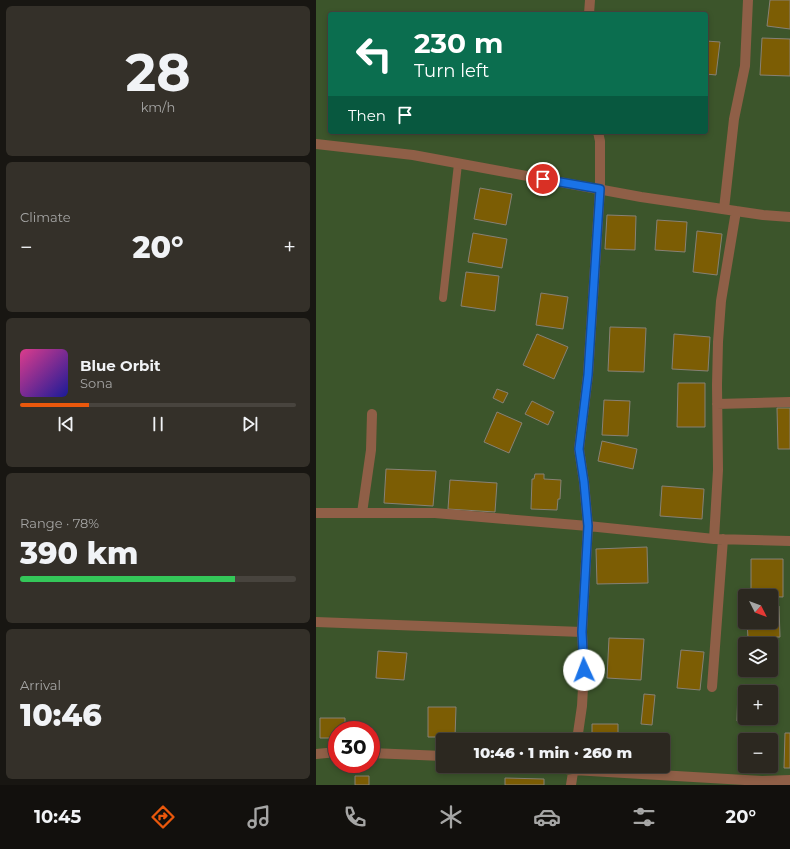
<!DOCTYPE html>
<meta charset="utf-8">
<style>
:root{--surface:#2c2820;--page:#343029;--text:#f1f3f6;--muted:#a6a6a5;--line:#48443e;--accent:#ea580c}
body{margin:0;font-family:Montserrat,sans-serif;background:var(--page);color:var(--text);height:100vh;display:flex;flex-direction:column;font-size:15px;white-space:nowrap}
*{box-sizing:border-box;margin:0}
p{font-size:13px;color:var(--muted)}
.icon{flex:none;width:22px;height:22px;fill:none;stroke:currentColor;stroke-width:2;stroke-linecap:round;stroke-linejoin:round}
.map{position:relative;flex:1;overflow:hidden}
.side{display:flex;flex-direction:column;gap:6px;padding:6px;background:#181612;width:316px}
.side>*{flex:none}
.top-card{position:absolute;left:12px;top:12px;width:380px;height:122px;border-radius:4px;box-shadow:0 2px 6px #0003,0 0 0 1px var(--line);background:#0b6e4f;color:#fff;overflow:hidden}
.needle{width:26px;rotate:132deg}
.tools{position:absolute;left:422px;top:589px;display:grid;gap:8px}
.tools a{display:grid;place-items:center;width:40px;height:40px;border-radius:4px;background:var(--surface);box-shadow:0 2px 6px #0003,0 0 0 1px var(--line);font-size:20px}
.speed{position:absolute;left:12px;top:721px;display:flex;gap:8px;font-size:20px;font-weight:700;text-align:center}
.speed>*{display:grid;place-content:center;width:52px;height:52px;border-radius:50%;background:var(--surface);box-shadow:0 2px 6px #0003,0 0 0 1px var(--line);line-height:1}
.speed .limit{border:6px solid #d22;background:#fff;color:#111}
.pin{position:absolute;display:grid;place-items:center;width:34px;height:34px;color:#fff;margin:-17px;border:2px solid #fff;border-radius:50%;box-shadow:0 1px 4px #0007}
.me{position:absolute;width:44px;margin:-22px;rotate:358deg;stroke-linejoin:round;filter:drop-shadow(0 0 3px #0008)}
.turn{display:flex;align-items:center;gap:14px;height:84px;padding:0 20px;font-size:18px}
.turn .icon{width:52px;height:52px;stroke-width:2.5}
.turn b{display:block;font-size:28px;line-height:34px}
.then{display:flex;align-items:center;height:38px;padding:0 20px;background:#0003;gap:8px;font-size:15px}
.big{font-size:30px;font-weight:800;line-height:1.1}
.side .tile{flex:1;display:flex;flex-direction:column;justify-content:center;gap:6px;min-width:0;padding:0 14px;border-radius:6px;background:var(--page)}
.side .dial{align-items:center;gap:0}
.dial b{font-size:52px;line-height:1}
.song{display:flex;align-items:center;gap:12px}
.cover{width:48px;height:48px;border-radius:6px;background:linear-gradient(135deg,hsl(330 70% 55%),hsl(240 70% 35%))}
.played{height:4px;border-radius:2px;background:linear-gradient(90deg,var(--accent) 25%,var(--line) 25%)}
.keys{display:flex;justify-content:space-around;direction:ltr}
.heat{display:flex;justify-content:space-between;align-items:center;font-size:22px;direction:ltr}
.charge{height:6px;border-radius:3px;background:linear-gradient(90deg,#34c759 78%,var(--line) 0)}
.trip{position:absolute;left:120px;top:733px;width:234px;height:40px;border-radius:4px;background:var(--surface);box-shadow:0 2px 6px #0003,0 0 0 1px var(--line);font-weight:800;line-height:40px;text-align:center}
.tab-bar{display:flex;height:64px;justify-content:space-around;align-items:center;background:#12100d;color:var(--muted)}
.tab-bar .icon{width:28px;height:28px}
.tab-bar .current{color:var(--accent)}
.tab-bar b{font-size:18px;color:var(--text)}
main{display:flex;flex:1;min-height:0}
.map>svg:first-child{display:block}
.green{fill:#3c552b;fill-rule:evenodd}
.building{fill:#7c5d04;stroke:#878175}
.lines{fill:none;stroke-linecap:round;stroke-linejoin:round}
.lane{stroke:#8f5f47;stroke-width:8}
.street{stroke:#8f5f47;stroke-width:10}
.route-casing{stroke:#114b97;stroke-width:10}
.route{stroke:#1a73e8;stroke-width:7}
</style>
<main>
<section class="side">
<div class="tile dial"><b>28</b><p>km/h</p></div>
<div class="tile"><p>Climate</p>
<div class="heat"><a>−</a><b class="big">20°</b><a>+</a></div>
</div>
<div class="tile">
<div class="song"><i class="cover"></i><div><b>Blue Orbit</b><p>Sona</p></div></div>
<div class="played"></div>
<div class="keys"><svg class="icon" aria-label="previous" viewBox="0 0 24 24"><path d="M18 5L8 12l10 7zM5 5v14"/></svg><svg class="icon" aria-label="pause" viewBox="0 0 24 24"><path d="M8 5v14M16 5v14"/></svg><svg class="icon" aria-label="next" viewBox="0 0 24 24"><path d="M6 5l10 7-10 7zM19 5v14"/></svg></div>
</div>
<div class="tile"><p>Range · 78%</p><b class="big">390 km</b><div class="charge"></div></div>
<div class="tile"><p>Arrival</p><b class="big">10:46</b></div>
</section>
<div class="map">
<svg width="474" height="785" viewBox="0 0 474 785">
<rect width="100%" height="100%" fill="#3b362b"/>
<path class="green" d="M0 0H474V785H0ZM14 14H390V132H14ZM429 596H455V622H429ZM429 644H455V670H429ZM429 692H455V718H429ZM21 730H55V764H21ZM127 740H347V766H127ZM429 740H455V766H429Z"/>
<path class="building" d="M454 0H474V29L451 26Z
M446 38 474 39V76L444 75Z
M390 41 404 42 400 75 390 74Z
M164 188 196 194 190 225 158 219Z
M291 215 320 216 319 250 289 249Z
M341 220 371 222 369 252 339 250Z
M381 231 406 234 401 275 377 272Z
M157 233 191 239 186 268 152 262Z
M150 272 183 276 179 311 145 306Z
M225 293 252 297 247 329 220 325Z
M294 327 330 328 328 372 292 371Z
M221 334 252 347 238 379 207 365Z
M358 334 394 337 392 371 356 369Z
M362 383H389V427H361Z
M181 389 192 393 187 403 177 398Z
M288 400 314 401 312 436 286 435Z
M216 401 238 412 232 425 209 414Z
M461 408H474V449H462Z
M181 412 206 423 193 453 168 442Z
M286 441 321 449 317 469 282 461Z
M70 469 120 471 117 506 68 503Z
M219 474H228V479L245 480 244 499H242L241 510 215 509 216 479H218Z
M134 480 181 483 179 512 132 509Z
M346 486 388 489 386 519 344 516Z
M331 547 332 583 281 584 280 549Z
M435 559H467V597L435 596Z
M455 606H463L464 637 432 638 431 622H455Z
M293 638 328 639 325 680 291 678Z
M365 650 388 652 384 690 361 688Z
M62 651 91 653 88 680 60 678Z
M422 688 446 689V692H429V718H445V722L421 721Z
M328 694 339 695 336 725 325 724Z
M112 707H140L139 737H112Z
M4 718H29V730H21V738H4Z
M276 724H302V740H276Z
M469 733H474V768H468Z
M308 734H336V740H308Z
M39 776H53V785H39Z
M189 778 228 779V785H189Z"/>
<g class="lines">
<path class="lane" d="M127 298 142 164"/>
<path class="street" d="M273 14 274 0
M0 144 97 155 325 197 447 215 474 217
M408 209 418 119 429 66 432 0
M401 404 474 402
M0 513H119L272 526 398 539 474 541
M46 513 55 450 56 414
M398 539 402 470 401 385 402 342 405 301 420 211
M0 622 266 632
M396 687 407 539
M261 740 266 706 268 669 266 632 272 526 268 482 263 449 272 375 284 189V141L282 132
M55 753 127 756
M0 754 21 752
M229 766 257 770 446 781 474 780
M255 785 258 766"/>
</g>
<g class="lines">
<g class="route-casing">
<path id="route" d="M227 179 284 189 272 375 263 449 268 482 272 526 266 632 268 670"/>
</g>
<use href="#route" class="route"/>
</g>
</svg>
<div class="tools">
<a><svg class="needle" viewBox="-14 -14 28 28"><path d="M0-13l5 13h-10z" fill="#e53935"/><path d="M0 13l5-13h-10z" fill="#a6a6a5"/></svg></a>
<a><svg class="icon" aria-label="layers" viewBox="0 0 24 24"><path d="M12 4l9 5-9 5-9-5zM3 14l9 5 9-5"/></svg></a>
<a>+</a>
<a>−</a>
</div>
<div class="speed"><div class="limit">30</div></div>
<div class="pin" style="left:227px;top:179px;background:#d93025"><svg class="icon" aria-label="arrive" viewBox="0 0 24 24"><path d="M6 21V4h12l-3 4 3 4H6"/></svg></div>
<svg class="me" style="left:268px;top:670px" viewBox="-20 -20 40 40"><circle r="19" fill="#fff"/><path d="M0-13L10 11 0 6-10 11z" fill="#1a73e8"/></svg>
<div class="trip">10:46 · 1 min · 260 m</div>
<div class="top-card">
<div class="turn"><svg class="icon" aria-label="left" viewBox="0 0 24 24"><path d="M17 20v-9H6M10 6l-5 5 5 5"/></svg><div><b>230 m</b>Turn left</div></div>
<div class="then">Then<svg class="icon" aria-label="arrive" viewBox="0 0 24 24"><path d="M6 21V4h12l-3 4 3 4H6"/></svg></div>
</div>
</div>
</main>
<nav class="tab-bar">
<b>10:45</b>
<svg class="icon current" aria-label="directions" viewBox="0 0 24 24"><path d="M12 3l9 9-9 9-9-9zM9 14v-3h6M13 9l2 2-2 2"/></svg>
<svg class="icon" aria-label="music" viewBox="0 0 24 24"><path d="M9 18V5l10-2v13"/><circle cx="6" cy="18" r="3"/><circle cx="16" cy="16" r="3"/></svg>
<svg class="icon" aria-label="phone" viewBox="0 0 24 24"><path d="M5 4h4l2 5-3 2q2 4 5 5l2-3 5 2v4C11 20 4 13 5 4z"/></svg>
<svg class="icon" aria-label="climate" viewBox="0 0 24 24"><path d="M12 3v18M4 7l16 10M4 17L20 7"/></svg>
<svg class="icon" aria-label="car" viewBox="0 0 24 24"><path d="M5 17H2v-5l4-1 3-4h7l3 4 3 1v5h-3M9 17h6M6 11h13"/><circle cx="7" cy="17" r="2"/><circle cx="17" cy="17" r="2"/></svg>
<svg class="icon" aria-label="filters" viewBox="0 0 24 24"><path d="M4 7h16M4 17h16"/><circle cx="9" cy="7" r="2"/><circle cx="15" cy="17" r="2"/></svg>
<b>20°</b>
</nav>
